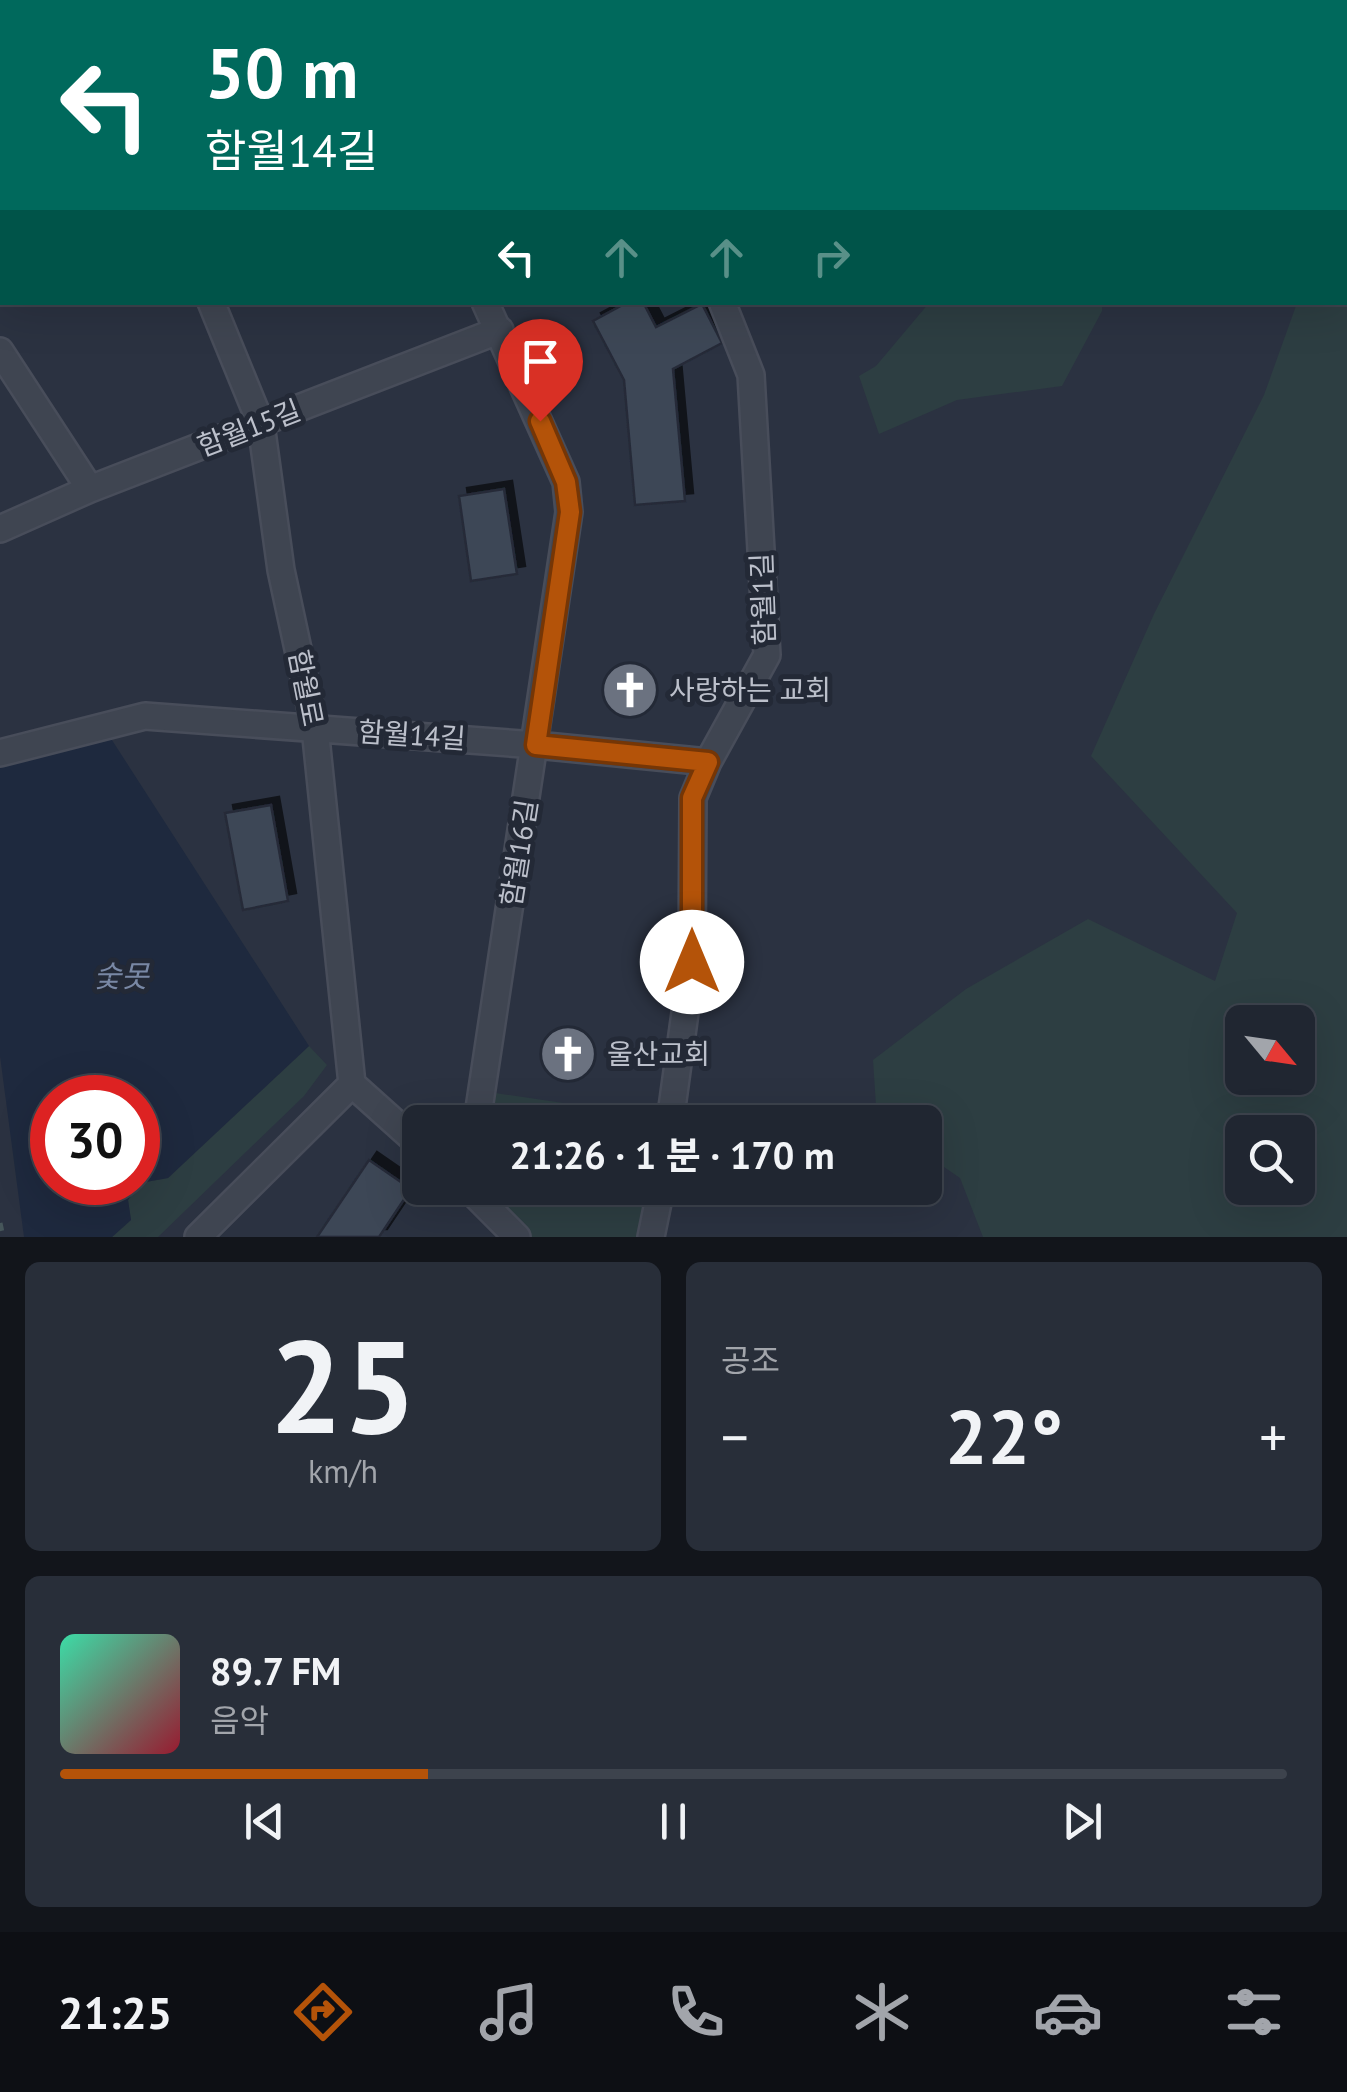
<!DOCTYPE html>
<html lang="ko">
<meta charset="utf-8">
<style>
:root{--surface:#202631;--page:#282e39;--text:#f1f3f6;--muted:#a2a5ab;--line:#3d434d;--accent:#b45309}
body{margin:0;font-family:"PT Sans","Noto Sans KR",sans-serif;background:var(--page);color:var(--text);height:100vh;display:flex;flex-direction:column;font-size:38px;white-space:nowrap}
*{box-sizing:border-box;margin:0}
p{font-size:32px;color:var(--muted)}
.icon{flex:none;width:55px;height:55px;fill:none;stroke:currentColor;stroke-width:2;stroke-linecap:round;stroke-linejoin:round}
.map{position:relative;height:1237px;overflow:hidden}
.panel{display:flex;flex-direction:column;gap:25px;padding:25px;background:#12151b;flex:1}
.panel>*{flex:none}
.banner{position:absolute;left:0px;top:0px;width:1348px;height:305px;box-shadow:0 10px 40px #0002,0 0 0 2px var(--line);background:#00695c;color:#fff;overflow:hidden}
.needle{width:65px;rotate:119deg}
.controls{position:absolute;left:1225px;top:1005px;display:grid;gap:20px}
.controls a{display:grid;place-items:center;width:90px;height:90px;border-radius:15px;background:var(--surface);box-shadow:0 10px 40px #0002,0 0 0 2px var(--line);font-size:50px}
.speed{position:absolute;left:30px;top:1075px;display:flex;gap:20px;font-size:50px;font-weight:700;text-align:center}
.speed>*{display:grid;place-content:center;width:130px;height:130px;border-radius:50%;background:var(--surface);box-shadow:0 10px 40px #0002,0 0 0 2px var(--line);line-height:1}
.speed .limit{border:15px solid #d22;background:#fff;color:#111}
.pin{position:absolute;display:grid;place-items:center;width:85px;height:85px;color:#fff;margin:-102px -42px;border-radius:50% 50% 50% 0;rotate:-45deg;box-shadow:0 0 10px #0007}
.pin .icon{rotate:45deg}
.me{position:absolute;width:110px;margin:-55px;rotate:0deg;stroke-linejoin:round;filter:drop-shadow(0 0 8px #0008)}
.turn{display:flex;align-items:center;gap:35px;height:210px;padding:0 40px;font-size:45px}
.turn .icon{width:130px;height:130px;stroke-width:2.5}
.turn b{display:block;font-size:70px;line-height:85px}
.lanes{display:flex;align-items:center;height:95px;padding:0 40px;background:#0003;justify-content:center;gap:50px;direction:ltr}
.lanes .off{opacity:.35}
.big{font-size:75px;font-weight:700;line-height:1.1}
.panel .card{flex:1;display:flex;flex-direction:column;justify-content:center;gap:15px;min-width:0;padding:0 35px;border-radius:15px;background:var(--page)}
.panel .dial{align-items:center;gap:0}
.dial b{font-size:130px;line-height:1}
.song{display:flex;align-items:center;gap:30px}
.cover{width:120px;height:120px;border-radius:15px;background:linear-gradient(135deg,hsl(160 70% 55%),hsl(350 70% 35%))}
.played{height:10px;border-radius:5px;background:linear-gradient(90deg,var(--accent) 30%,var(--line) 30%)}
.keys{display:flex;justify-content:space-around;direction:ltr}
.heat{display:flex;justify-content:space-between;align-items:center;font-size:55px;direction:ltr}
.panel .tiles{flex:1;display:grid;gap:25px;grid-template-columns:1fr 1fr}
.card:last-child{grid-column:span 2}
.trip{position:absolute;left:402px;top:1105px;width:540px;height:100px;border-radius:15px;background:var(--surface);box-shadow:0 10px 40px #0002,0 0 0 2px var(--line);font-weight:700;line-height:100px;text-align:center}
.tabs{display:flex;height:160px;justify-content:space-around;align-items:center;background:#0d0f14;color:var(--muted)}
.tabs .icon{width:70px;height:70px}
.tabs .selected{color:var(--accent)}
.tabs b{font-size:45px;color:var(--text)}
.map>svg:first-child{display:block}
.green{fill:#2d3e42;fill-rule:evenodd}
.water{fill:#1e293e;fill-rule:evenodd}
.building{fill:#3d4656;stroke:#252b38;stroke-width:2.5;filter:url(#shadow)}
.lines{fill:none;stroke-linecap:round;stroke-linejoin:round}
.minor-casing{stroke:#484d5a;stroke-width:30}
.path{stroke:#46565a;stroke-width:5;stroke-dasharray:8 8;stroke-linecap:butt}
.minor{stroke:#3f4551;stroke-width:25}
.route-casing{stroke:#753606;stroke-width:25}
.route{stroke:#b45309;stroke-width:18}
.labels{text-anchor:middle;stroke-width:10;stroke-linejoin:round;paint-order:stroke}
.street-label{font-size:28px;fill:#bcc0cb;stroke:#232936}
.poi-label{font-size:28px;fill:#bcc0cb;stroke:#232936;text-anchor:start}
.water-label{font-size:30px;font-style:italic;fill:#7988a5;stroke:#232936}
</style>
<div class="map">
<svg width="1347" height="1237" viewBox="0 0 1347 1237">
<defs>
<filter id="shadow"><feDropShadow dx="8" dy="-8" stdDeviation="0" flood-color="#0009"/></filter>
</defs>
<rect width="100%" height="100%" fill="#2b3241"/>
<path class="green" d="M648 0H1091L1100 2H649Z
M1347 240V1237H983L960 1178 925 1154V1122L877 1121 873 1060 966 989 1088 919 1215 981 1237 913 1091 756 1154 614 1264 395 1297 303 1345 302ZM1298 1022V1078H1242V1022ZM1298 1132V1188H1242V1132Z
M929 303H1102V311L1062 386 957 400 879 434 859 376 876 366Z
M309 1046 327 1065 304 1096 158 1237H112L131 1220 128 1200 140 1183 168 1178Z
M482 1091 670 1119V1122H477Z
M468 1188H661L651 1237H517Z"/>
<path class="water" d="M110 737 309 1046 168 1178 140 1183 128 1200 131 1220 112 1237H24L0 1056V768ZM52 1098H138V1182H52Z"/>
<path class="building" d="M454 0 449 2 344 1 346 0Z
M628 302H643L656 327 702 304 722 343 673 369 685 501 635 505 624 380 593 321Z
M504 489 517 574 471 581 459 496Z
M271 805 288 901 243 910 225 813Z
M369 1160 411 1189 379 1237H317Z"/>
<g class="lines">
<g class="minor-casing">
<path id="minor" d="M52 0 53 2
M323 0 324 2
M598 0 599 2
M211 302 261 424 281 570 315 728 352 1084 420 1145
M0 351 90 489
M0 529 90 489 500 330
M0 753 145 716 536 745 708 762
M477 1122 569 512 566 482 485 302
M670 1122 692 962 693 798 708 762 767 655 751 375 722 302
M468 1188 517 1237
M198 1237 352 1084
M651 1237 661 1188"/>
</g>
<path class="path" d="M0 1223 3 1237"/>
<use href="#minor" class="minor"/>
</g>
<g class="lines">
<g class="route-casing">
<path id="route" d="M540 421 566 482 570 512 536 745 708 762 692 798V962"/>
</g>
<use href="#route" class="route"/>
</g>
<defs>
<g id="church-disc" transform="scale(2.875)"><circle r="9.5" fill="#6b7280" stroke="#232936"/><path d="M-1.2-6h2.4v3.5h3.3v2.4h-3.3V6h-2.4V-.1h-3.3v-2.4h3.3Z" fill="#fff"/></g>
</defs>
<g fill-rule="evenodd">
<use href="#church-disc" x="630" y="690"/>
<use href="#church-disc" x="568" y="1054"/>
</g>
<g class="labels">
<g class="street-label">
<text transform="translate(249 428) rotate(-21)" y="10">함월15길</text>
<text transform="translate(763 599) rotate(-92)" y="10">함월1길</text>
<text transform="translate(306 688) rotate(79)" y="10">함월로</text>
<text transform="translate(412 735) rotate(4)" y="10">함월14길</text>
<text transform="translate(519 853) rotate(-81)" y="10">함월16길</text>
</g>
<g class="poi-label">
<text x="669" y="700">사랑하는 교회</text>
<text x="607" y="1064">울산교회</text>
</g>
<g class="water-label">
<text x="121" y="987">숯못</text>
</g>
</g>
</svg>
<div class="controls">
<a><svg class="needle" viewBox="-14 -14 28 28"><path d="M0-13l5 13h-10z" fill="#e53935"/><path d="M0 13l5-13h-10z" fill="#a2a5ab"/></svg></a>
<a><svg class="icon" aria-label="search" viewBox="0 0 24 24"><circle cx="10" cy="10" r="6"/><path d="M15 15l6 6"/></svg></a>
</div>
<div class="speed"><div class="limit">30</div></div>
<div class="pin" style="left:540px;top:421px;background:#d93025"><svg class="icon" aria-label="arrive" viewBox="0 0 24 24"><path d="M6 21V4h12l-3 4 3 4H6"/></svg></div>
<svg class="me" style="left:692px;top:962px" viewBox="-20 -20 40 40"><circle r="19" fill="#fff"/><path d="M0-13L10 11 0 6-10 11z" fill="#b45309"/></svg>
<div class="trip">21:26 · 1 분 · 170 m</div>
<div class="banner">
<div class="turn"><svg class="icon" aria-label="left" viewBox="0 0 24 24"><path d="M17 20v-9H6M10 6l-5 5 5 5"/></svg><div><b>50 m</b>함월14길</div></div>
<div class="lanes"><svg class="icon" aria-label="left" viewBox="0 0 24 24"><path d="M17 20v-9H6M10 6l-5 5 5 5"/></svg><svg class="icon off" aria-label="ahead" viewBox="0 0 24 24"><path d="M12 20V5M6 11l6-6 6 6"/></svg><svg class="icon off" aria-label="ahead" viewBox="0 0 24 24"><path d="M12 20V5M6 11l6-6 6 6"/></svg><svg class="icon off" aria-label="right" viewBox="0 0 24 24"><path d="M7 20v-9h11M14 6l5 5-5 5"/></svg></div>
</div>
</div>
<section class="panel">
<div class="tiles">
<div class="card dial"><b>25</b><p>km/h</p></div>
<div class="card"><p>공조</p>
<div class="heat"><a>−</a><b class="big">22°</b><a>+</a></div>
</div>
<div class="card">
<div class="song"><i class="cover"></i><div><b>89.7 FM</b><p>음악</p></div></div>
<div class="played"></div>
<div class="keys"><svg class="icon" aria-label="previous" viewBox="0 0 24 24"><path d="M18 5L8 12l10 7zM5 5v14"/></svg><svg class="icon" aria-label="pause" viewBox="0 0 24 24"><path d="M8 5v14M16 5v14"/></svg><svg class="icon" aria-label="next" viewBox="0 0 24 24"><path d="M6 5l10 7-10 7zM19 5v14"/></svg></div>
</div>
</div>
</section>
<nav class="tabs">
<b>21:25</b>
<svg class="icon selected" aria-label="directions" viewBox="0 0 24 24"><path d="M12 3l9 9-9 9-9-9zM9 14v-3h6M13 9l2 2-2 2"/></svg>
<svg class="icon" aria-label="music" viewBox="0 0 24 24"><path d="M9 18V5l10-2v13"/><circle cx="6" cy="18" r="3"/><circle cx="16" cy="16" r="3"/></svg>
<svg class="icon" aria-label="phone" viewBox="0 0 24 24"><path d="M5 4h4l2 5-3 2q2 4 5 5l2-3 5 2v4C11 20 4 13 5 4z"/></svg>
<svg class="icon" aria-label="climate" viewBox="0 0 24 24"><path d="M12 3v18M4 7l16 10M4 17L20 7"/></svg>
<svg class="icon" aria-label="car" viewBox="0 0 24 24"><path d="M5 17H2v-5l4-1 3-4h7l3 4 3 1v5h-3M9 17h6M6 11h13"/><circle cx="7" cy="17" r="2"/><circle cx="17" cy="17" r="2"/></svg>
<svg class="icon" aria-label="filters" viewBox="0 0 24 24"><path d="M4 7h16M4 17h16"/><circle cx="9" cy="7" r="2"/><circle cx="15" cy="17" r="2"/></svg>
</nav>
